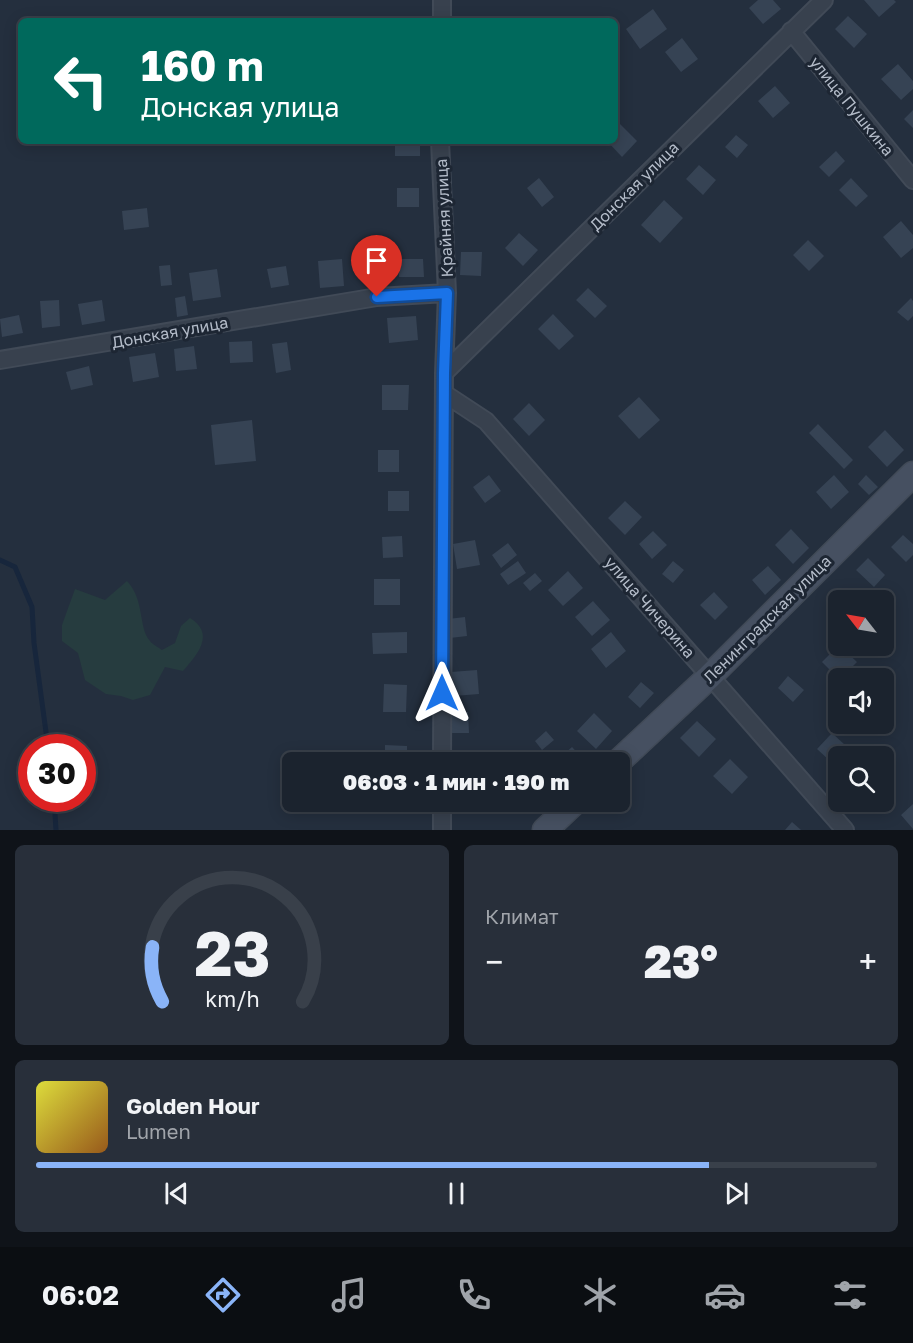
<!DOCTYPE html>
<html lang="ru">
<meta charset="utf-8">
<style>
:root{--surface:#1b232e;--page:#282f3a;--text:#f1f3f6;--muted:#a0a4aa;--line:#39404a;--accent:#8ab4f8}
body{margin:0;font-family:"Golos Text",sans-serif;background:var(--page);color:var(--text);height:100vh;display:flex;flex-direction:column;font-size:22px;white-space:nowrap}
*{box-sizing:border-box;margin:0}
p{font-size:20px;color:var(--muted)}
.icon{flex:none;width:33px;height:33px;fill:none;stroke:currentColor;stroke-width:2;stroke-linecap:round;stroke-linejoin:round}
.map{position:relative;height:830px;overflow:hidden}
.drawer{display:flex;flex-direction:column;gap:15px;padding:15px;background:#0f1319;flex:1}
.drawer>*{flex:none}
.guide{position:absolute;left:18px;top:18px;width:600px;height:126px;border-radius:9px;box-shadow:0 3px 15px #0003,0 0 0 2px var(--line);background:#00695c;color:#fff;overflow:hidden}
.needle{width:39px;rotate:301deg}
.buttons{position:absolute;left:828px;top:590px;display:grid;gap:12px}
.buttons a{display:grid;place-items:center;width:66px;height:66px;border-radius:9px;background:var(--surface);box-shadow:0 3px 15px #0003,0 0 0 2px var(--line);font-size:30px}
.speed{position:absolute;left:18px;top:734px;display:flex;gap:12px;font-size:30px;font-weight:700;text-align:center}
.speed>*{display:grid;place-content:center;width:78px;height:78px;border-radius:50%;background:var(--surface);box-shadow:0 3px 15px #0003,0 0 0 2px var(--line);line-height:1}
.speed .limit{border:9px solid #d22;background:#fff;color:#111}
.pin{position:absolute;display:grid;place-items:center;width:51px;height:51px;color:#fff;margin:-62px -26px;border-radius:50% 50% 50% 0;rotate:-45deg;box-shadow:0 0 6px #0007}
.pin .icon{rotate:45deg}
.me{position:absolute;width:66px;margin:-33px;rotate:0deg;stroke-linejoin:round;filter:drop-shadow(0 0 4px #0008)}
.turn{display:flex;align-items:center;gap:21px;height:126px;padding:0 24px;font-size:27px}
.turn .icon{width:78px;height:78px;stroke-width:2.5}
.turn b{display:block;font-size:42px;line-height:51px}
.big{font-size:45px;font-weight:800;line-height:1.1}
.drawer .card{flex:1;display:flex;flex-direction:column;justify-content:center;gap:9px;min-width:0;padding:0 21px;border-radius:9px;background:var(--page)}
.drawer .dial{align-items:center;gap:0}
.dial svg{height:156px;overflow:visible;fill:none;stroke:var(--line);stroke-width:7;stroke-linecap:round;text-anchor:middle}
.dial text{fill:var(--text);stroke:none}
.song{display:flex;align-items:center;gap:18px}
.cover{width:72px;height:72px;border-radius:9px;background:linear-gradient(135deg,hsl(60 70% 55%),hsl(30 70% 35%))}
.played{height:6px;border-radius:3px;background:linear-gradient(90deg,var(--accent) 80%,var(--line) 80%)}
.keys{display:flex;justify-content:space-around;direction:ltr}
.heat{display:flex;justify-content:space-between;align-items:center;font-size:33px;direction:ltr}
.drawer .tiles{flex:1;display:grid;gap:15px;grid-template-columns:1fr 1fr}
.card:last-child{grid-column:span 2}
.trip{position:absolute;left:282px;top:752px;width:348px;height:60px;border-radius:9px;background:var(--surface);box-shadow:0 3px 15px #0003,0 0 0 2px var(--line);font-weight:800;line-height:60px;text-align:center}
.dock{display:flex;height:96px;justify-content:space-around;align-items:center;background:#0b0e12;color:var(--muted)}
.dock .icon{width:42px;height:42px}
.dock .selected{color:var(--accent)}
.dock b{font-size:27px;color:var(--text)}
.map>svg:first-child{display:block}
.green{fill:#263c3f}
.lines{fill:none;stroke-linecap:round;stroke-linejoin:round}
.stream{stroke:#17263c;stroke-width:5}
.building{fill:#364354}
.street-casing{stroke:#414a57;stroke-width:20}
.secondary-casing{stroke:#414a57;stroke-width:27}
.street{stroke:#38414e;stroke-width:16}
.secondary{stroke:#465061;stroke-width:24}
.route-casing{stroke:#114b97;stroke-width:15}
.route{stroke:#1a73e8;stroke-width:10}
.labels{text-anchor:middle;stroke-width:6;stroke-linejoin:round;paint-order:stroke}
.street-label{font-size:16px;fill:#b4bcc9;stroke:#1d2633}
</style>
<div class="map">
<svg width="913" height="830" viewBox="0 0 913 830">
<rect width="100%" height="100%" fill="#242f3e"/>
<path class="green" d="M127 581C145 600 138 627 150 641 152 644 158 647 162 650L175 643 181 626 190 618C216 634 197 655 183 671L165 667 150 695 133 700 121 696 106 694 85 680 78 653 62 641V625L75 589 105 600Z"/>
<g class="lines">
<path class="stream" d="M0 560 15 567 32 607 34 643 48 747
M54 798 56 830"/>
</g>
<path class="building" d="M758 0H773L781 9 763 24 749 8Z
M864 0H894L896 2 879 17Z
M653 9 667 29 640 49 626 29Z
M848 16 867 34 854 48 835 29Z
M682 38 698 59 681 72 665 52Z
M898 64 913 81V89L901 100 881 79Z
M775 86 790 103 773 118 758 101Z
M913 110V128L904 119Z
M620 124 637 141 622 157 607 141H615V130Z
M736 135 748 145 737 158 725 147Z
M395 141H420V156H395Z
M836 151 845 161 829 177 819 167Z
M699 165 716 180 703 195 686 179Z
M539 178 554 197 542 207 527 188Z
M851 178 868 196 856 207 839 190Z
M397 188H419V207H397Z
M664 200 683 218 660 243 641 225Z
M147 208 149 227 124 230 122 211Z
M901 221 913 235V248L901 258 883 237Z
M519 233 538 250 523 266 505 248Z
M808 240 824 256 809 271 793 255Z
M461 252H482L481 276 460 275Z
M342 259 344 286 320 288 318 261Z
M398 259H423L424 277H399Z
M170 265 172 285 161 286 159 266Z
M286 266 289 285 271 288 267 269Z
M217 269 221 297 193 301 189 273Z
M588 288 607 306 595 318 576 300Z
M185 296 188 315 177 317 175 298Z
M911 298 913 301V316L908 321 897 312Z
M59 300 60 326 42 328 40 301Z
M102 300 105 321 82 325 78 304Z
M553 314 574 336 559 350 538 329Z
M19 315 23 333 2 337 0 319Z
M416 316 418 340 389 343 387 318Z
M252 341 253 362 230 363 229 342Z
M287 342 291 370 276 373 272 344Z
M194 346 197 369 176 371 174 349Z
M155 353 159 377 133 382 129 357Z
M89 366 93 385 71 390 66 372Z
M382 385H409L408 410H382Z
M639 397 660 420 639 439 618 416Z
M529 403 545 420 529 436 513 419Z
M252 420 256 461 215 465 211 425Z
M818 424 853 460 844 469 809 433Z
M885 430 904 450 887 467 868 447Z
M378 450H399V472H378Z
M489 475 501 491 485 503 473 487Z
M834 475 849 492 831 509 816 492Z
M866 475 878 487 869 495 858 484Z
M388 491H409V511H388Z
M625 501 642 517 625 535 608 518Z
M791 529 809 548 793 564 775 545Z
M653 531 667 545 652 559 639 544Z
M903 535 913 544V555L906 562 891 547Z
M402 536 403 557 383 558 382 537Z
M475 540 480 565 457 569 453 544Z
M508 543 517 555 501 568 492 555Z
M868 558 885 575 874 587 856 570Z
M518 561 526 573 508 585 500 574Z
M673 561 684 570 673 583 662 574Z
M768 566 781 580 765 595 752 580Z
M568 571 583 588 563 606 548 590Z
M535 573 542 581 530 591 523 583Z
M374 579H400V605H374Z
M714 592 728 607 715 620 700 605Z
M593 601 610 620 592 636 575 617Z
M465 617 467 636 450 638 448 619Z
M407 632V653L373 654 372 633Z
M611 632 626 651 606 668 591 649Z
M839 645 857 662 841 678H838L822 662Z
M477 670 479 694 454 696 451 672Z
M788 676 804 690 793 702 778 688Z
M641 682 654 693 640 708 628 697Z
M384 684 407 685 406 712H383Z
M450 712H468L469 733H450Z
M594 713 612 731 596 749 577 731Z
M697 721 716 739 699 757 680 738Z
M546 731 554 740 542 750 535 741Z
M832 733 845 745 830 761 817 749Z
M385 745 407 746V762H385Z
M572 747 586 762H555Z
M460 755H481V762H460Z
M730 759 748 777 732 794 713 776Z
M379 801H404V811L378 810Z
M527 801H549L538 812Z
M913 804V829L901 815Z
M792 822 801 830H785Z"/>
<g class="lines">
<g class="street-casing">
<path id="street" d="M442 21V0
M791 31 913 180
M440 141 447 293 444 373 442 762
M0 360 377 297 447 293
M444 373 824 0
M445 394 486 421 845 830
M442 830V801"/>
</g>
<g class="secondary-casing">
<path id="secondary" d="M618 762 709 677 913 474
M545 830 576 801"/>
</g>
<use href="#street" class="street"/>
<use href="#secondary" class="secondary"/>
</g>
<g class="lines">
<g class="route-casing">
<path id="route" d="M377 297 447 293 444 373 442 693"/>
</g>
<use href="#route" class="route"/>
</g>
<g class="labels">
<g class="street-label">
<text transform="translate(852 106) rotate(51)" y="6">улица Пушкина</text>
<text transform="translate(634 186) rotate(-45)" y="6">Донская улица</text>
<text transform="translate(444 218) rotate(-93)" y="6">Крайняя улица</text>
<text transform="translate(170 332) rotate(-10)" y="6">Донская улица</text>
<text transform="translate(650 607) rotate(49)" y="6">улица Чичерина</text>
<text transform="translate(767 619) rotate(-45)" y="6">Ленинградская улица</text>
</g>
</g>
</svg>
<div class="buttons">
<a><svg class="needle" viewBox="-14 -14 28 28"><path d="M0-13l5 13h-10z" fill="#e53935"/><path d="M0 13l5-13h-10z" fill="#a0a4aa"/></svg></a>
<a><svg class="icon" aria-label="sound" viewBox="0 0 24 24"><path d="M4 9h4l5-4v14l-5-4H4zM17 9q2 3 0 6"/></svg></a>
<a><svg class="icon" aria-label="search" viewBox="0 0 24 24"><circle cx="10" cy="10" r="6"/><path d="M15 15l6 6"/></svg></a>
</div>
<div class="speed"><div class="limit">30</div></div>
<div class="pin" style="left:377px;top:297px;background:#d93025"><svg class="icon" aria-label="arrive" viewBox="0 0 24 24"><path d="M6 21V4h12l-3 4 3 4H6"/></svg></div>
<svg class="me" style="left:442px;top:693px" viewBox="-20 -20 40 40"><path d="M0-17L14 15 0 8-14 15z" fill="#1a73e8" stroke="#fff" stroke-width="4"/></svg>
<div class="trip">06:03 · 1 мин · 190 m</div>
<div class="guide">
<div class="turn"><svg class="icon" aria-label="left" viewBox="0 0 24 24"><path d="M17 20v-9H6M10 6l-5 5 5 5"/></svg><div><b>160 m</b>Донская улица</div></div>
</div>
</div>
<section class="drawer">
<div class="tiles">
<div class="card dial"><svg viewBox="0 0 100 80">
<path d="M14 69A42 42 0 1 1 86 69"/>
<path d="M14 69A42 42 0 0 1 9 41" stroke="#8ab4f8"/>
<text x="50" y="56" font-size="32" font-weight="700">23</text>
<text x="50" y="72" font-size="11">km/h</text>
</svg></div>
<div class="card"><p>Климат</p>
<div class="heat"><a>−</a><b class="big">23°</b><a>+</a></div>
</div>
<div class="card">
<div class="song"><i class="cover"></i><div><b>Golden Hour</b><p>Lumen</p></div></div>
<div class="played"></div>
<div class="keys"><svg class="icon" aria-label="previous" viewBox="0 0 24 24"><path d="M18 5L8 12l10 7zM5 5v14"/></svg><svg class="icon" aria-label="pause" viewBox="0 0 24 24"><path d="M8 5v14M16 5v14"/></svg><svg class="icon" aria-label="next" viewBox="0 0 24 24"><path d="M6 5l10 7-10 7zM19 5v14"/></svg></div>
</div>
</div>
</section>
<nav class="dock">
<b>06:02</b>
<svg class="icon selected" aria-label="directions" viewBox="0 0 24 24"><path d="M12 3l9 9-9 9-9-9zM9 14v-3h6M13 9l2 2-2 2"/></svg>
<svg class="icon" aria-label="music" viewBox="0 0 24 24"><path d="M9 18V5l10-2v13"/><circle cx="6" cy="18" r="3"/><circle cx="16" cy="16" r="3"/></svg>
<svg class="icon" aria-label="phone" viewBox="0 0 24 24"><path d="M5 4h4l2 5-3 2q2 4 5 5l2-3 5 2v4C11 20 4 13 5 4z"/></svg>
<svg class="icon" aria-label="climate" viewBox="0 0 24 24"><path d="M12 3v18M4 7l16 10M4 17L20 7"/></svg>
<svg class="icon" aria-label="car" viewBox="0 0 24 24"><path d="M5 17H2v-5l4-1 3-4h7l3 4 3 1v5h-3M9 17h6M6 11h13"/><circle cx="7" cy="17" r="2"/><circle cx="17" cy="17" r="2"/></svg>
<svg class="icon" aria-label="filters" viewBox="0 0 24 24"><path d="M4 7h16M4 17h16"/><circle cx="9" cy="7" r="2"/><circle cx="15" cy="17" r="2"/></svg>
</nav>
